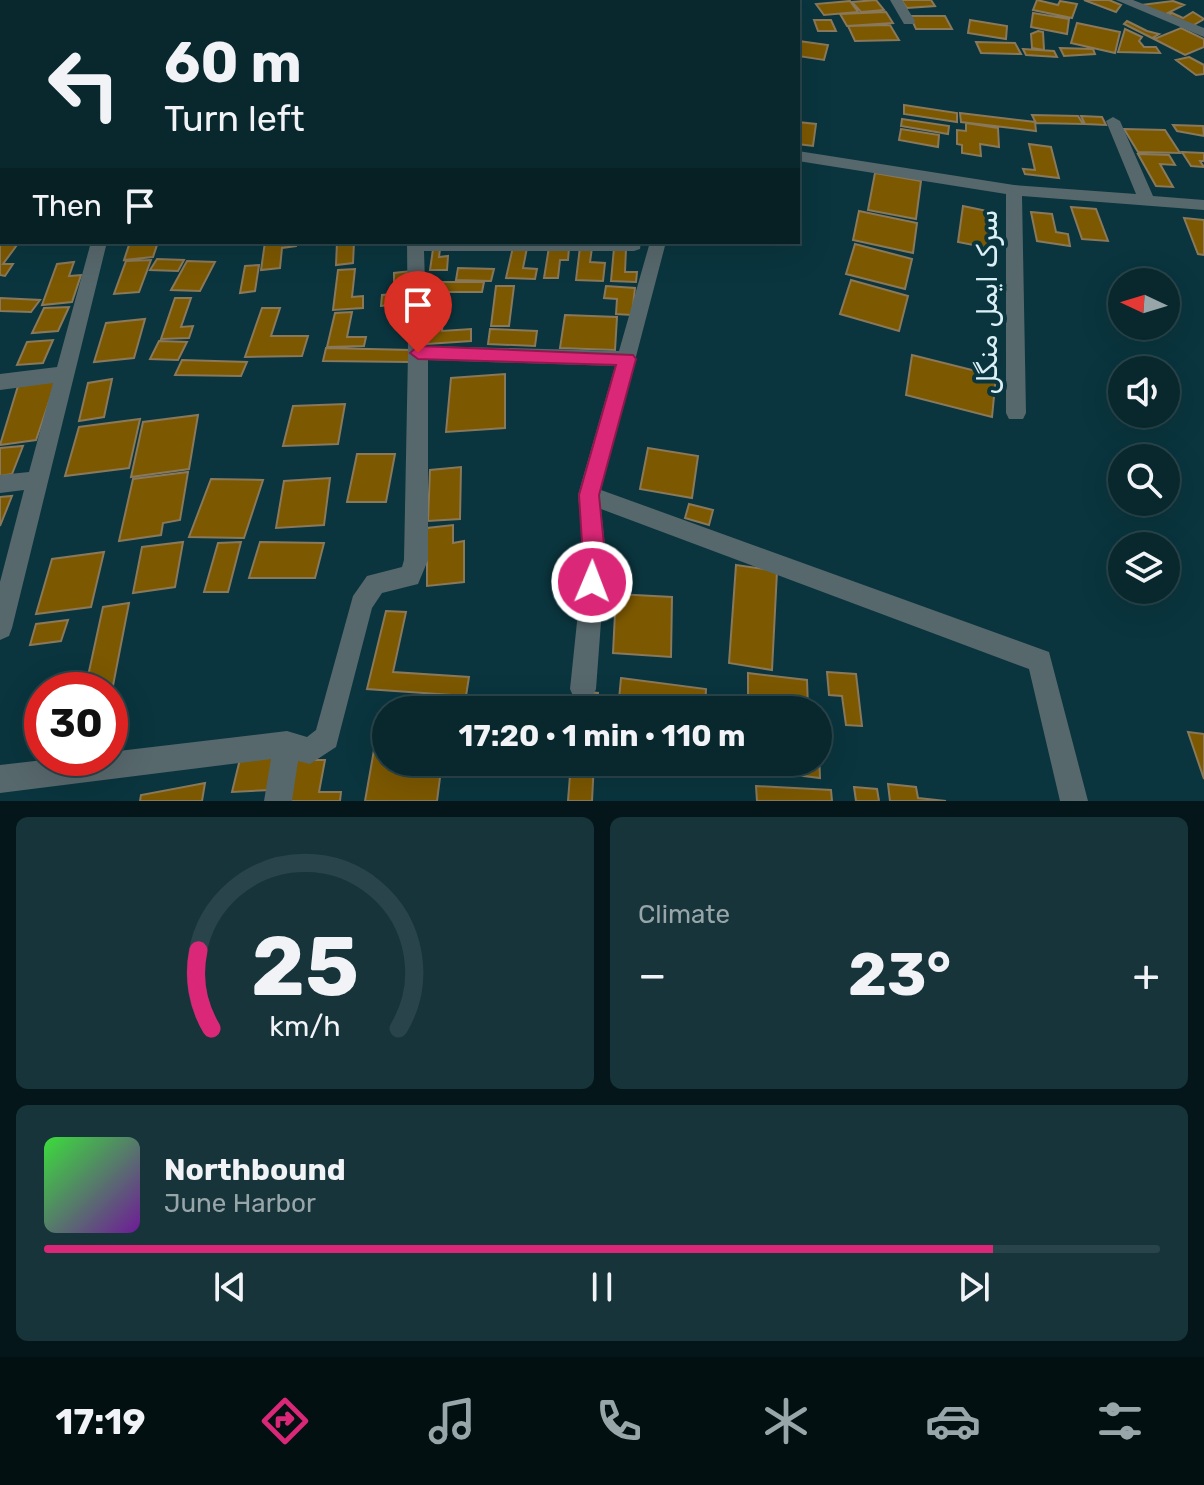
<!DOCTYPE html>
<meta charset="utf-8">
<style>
:root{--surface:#08282e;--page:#16343a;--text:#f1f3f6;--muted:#98a6aa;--line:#29444a;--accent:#db2777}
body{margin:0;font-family:Rubik,"Noto Naskh Arabic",sans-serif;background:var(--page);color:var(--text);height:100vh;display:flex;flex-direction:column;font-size:30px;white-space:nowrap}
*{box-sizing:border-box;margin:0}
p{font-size:26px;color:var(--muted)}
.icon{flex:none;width:44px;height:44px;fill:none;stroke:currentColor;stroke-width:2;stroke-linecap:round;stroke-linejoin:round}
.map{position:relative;height:801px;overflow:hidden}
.sheet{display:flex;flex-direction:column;gap:16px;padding:16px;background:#041619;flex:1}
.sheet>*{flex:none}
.guide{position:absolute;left:0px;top:0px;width:800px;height:244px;box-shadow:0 8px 32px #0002,0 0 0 2px var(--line);background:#08282e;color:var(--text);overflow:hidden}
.needle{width:52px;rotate:274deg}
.tools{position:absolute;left:1108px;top:268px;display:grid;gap:16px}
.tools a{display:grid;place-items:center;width:72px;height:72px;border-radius:50%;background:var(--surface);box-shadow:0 8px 32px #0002,0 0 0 2px var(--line);font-size:40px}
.speed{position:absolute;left:24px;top:672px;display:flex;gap:16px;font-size:40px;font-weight:700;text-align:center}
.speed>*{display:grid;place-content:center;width:104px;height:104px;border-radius:50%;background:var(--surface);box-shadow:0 8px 32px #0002,0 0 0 2px var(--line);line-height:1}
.speed .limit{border:12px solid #d22;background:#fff;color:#111}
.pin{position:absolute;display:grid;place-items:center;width:68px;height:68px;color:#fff;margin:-82px -34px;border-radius:50% 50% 50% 0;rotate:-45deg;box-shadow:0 0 8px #0007}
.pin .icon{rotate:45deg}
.me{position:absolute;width:88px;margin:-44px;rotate:1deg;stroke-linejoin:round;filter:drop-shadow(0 0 6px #0008)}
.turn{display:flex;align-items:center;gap:28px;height:168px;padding:0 32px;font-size:36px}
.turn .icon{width:104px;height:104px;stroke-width:2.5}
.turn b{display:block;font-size:56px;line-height:68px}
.then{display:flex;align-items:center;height:76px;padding:0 32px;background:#0003;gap:16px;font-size:30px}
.big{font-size:60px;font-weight:700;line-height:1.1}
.sheet .tile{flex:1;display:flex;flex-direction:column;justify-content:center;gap:12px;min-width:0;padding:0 28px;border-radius:12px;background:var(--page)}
.sheet .dial{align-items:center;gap:0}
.dial svg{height:208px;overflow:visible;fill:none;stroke:var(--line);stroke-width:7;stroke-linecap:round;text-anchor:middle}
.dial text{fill:var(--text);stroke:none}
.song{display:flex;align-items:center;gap:24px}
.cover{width:96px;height:96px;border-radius:12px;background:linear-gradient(135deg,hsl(120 70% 55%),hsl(280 70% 35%))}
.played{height:8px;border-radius:4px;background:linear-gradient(90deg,var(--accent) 85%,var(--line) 85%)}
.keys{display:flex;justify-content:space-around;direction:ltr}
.heat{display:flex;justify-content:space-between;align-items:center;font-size:44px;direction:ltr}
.sheet .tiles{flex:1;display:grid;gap:16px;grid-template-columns:1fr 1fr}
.tile:last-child{grid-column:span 2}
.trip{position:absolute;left:372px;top:696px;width:460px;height:80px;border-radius:40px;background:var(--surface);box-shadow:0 8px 32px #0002,0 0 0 2px var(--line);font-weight:700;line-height:80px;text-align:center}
.menu{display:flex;height:128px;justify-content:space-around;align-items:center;background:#031012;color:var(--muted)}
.menu .icon{width:56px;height:56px}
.menu .current{color:var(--accent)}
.menu b{font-size:36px;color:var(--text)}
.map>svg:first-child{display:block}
.building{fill:#7c5800;stroke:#89785a;stroke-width:2}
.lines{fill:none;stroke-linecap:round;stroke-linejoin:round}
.minor{fill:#57686c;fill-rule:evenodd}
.route{fill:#db2777;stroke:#8e194d;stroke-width:2}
.labels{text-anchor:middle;stroke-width:8;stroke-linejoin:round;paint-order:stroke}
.street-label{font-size:28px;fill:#dbf0f6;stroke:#0a353e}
</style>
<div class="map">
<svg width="1204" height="801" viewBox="0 0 1204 801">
<rect width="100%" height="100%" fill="#0a353e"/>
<path class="building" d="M876 0 884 10 861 12 852 2Z
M901 0H931L935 6 907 8Z
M1037 0 1058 5 1060 1 1077 4 1072 18 1033 10Z
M1084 0H1109L1121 5 1116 12Z
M850 1 858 12 824 15 816 4Z
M1173 1 1184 5 1164 15 1141 5Z
M886 12 893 23 847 26 840 14Z
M1193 12 1204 19 1192 26 1167 16 1172 13 1183 18Z
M1033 13 1069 19 1067 34 1031 27Z
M910 16H945L952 29H916Z
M814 20H831L836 31H818Z
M970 20 1007 26 1006 39 968 33Z
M1127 21 1147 31 1159 34 1152 38 1124 24Z
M1077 23 1120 32 1115 53 1071 43Z
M890 25 899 40 855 41 848 26Z
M1181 28 1204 39V47L1185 55 1154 39Z
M1125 29 1142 37 1139 41 1144 47H1156L1160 53 1118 52Z
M1038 31 1043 32 1044 50 1032 48 1031 34Z
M799 41 828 45 824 60 798 56Z
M976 42 1015 43 1021 54 981 53Z
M1060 48 1093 49 1095 54 1064 56Z
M1023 49 1054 51 1057 57 1026 55Z
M1189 57 1204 65V74L1196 75 1176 60Z
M904 105 957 113V122L904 114Z
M960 113 1035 122 1036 131 961 122Z
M1032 115 1078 116 1083 124 1036 123Z
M1081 116 1102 117 1106 125 1085 124Z
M902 119 949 126 948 134 901 126Z
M798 122 816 124 813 146 798 144Z
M966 123 998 128 999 147 980 144 981 156 962 153V145L957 144V130L966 131Z
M1173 125 1203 126 1204 136 1177 131Z
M901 129 939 135 938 147 899 140Z
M1124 129 1165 130 1180 153 1138 152Z
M1029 144 1051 147 1059 178 1025 174 1023 169 1035 170Z
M1182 152 1204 153V161H1200L1204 167 1191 166Z
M1138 154 1169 155 1175 165 1160 164 1173 187 1156 186Z
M875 173 921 181 916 219 868 210Z
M963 206 992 212 989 248 958 242Z
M1071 207 1096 209 1108 241 1082 239Z
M859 211 917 223 913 253 853 240Z
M1031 212 1052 214 1056 232 1068 234 1070 246 1037 241Z
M1184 218 1204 220V255L1198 254Z
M130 242H158L153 257 124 260Z
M265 242H297L296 246 282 248 280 268 261 270Z
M337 242H354L353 263 336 265Z
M0 244 17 245 3 264H13L5 276 0 275Z
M855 244 912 259 905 289 846 274Z
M513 247 527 248 523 268 537 269 535 279 506 278Z
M549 247 569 248 568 260H560L558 278H544Z
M580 247 592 248 590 262 605 263 603 281 576 280Z
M614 248 626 249 625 272H637L636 282 611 281Z
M433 249H440L439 257 448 256 447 270H430Z
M157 259 184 260 178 271 150 270Z
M151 260 139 292 114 294 126 261Z
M187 261 215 262 200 291 171 290Z
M74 262 69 276 81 275 72 302 42 305 57 264Z
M259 265 255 291 240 293 245 266Z
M458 268 494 269 491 281 456 280Z
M355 269 352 297 363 296V308L333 310 338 270Z
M411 271V303L381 306 382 295 394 294V273Z
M851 280 908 296 899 331 840 314Z
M429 282H484L482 292H427Z
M496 286H514L509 326H491Z
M606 286 635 288 632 315 616 314 617 299 604 298Z
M0 298 40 300 31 312 0 311Z
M175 298H191L181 327 193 326 189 338 161 339Z
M444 302 442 331 471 329V341L427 344 430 303Z
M69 307 58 331 32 333 44 308Z
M262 308H280L271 336H308L302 356 245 357Z
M352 312 347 337H366L364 346 327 347 335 313Z
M565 315 617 317 615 350 560 348Z
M145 319 134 358 94 362 106 323Z
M490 329 537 331 535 346 488 344Z
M53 340 43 363 17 365 27 342Z
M159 341 187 342 178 360 150 359Z
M326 348 412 350 409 362 323 361Z
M912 355 996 376 992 417 906 395Z
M182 360 247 362 241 376 175 375Z
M505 374V428L446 432 451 378Z
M112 379 104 417 79 421 88 383Z
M56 381 36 440 0 445 18 386Z
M345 404 338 444 283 446 293 406Z
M198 415 189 469 131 477 143 422Z
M140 419 129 468 65 476 79 427Z
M23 446 12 474 0 476V448Z
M648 448 698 456 692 498 640 489Z
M357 454H395L386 502H347Z
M461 467 460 519 428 521 430 470Z
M188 472 180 520 163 523 161 535 119 541 133 479Z
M330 478 324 525 276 528 284 481Z
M211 479 263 480 244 538 189 537Z
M12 496 0 526V497Z
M689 504 713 510 709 525 685 518Z
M453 525V543L464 541V582L427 586V528Z
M183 542 175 587 133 593 142 547Z
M241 542 228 592H204L218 543Z
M260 542 324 543 315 578H249Z
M104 552 91 607 36 614 52 559Z
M736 565 777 571 772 670 729 663Z
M616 594 672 597 671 657 613 653Z
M129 603 110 701V690H85L103 607Z
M386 611 406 612 393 672 469 677 466 696 367 689Z
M68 620 61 641 30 645 36 624Z
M827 672 856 674 862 726 846 725 842 696 829 695Z
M748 673 807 680 808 708 784 705V710H748Z
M621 678 706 689 705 710H618Z
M577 691 598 693 597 710H575Z
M1188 732 1204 734V779Z
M374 750H386V762H442L437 801H365Z
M819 752 820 778 748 769V762H818Z
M277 757 271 790 232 792 240 759Z
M297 760H325L319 792H341L340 801H288Z
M571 762H594L592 801H568Z
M612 762H702L701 775Z
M205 783 202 801H140L141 795Z
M888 784 916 787 918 798 946 801H890Z
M756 786 831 790 832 801H757Z
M854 787 877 789 879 801H856Z"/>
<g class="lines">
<path class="minor" d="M455 0H483L484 2H456Z
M890 0H902L915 21 914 24H904Z
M1116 0H1133L1204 28V37Z
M0 35H2V43H0Z
M0 83H2V91H0Z
M1113 117 1120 121 1153 196 1204 200V210L1022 196 1026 413 1023 419H1009L1006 413V194L798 161V151L1014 185 1136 194 1106 121Z
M0 227H2V239H0Z
M91 242H107L12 628 9 636 0 640V582L24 490 0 493V475L29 472 53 383 0 390V374L57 367Z
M407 242H641L640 249 634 251H424L427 346 619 351 650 242H666L601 490 1049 652 1088 801H1060L1029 669 601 509 606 555 596 689 592 698 583 702 574 698 570 689 584 555 578 495 615 366 428 360V560L418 584 382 593 372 608 336 747 310 764 298 761 292 801H264L271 759 0 793V765L61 758H110V752L287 731 307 737 316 730 353 596 367 576 402 567 404 560 408 353Z"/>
</g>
<path class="route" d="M418 346 633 355 636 359 599 495 605 555 600 589 592 591 585 589 579 495 616 365 418 359 410 353Z"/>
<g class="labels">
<g class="street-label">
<text transform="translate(987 302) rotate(-90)" y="10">سرک ایمل منگل</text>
</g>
</g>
</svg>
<div class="tools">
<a><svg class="needle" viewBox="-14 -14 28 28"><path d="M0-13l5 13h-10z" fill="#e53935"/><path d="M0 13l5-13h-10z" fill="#98a6aa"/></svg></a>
<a><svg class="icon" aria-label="sound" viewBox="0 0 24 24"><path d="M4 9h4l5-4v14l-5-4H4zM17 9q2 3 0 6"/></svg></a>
<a><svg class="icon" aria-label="search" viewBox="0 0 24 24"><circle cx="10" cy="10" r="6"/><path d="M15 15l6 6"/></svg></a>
<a><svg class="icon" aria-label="layers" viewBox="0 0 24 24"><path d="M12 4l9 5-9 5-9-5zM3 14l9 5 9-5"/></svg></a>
</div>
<div class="speed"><div class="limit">30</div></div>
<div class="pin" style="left:418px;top:353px;background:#d93025"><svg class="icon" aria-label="arrive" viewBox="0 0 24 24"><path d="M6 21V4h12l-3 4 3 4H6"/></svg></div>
<svg class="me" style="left:592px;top:582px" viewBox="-20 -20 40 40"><circle r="17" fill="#db2777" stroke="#fff" stroke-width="3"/><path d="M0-11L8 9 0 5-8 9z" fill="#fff"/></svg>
<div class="trip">17:20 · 1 min · 110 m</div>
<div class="guide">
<div class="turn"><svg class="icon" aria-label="left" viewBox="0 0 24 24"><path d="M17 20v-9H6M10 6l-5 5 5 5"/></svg><div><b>60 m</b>Turn left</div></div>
<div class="then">Then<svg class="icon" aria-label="arrive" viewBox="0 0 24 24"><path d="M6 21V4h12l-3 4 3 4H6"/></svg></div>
</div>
</div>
<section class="sheet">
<div class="tiles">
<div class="tile dial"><svg viewBox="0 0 100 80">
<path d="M14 69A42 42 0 1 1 86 69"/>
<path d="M14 69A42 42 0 0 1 9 39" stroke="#db2777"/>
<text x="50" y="56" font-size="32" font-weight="700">25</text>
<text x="50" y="72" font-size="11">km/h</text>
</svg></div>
<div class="tile"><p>Climate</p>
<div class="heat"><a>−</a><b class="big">23°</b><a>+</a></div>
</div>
<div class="tile">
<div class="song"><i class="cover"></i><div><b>Northbound</b><p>June Harbor</p></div></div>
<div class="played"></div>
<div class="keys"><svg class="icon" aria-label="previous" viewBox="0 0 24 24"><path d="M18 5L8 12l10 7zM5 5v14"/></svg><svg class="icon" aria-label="pause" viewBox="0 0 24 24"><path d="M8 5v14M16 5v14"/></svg><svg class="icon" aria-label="next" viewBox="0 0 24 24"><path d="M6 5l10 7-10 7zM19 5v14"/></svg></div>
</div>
</div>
</section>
<nav class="menu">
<b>17:19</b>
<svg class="icon current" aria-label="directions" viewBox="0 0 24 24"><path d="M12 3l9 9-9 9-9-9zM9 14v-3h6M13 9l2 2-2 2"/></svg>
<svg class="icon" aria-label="music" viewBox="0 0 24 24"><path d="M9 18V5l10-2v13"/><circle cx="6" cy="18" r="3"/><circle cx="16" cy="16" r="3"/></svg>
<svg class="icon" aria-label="phone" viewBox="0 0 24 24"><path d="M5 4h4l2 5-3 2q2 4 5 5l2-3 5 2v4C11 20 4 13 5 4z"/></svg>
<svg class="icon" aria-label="climate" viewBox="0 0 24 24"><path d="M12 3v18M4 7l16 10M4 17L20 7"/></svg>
<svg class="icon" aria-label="car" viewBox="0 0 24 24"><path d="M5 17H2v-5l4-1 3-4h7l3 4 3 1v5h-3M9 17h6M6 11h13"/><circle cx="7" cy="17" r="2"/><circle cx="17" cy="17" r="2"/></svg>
<svg class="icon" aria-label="filters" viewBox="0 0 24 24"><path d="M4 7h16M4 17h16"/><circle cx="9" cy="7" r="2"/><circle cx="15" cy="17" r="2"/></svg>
</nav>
